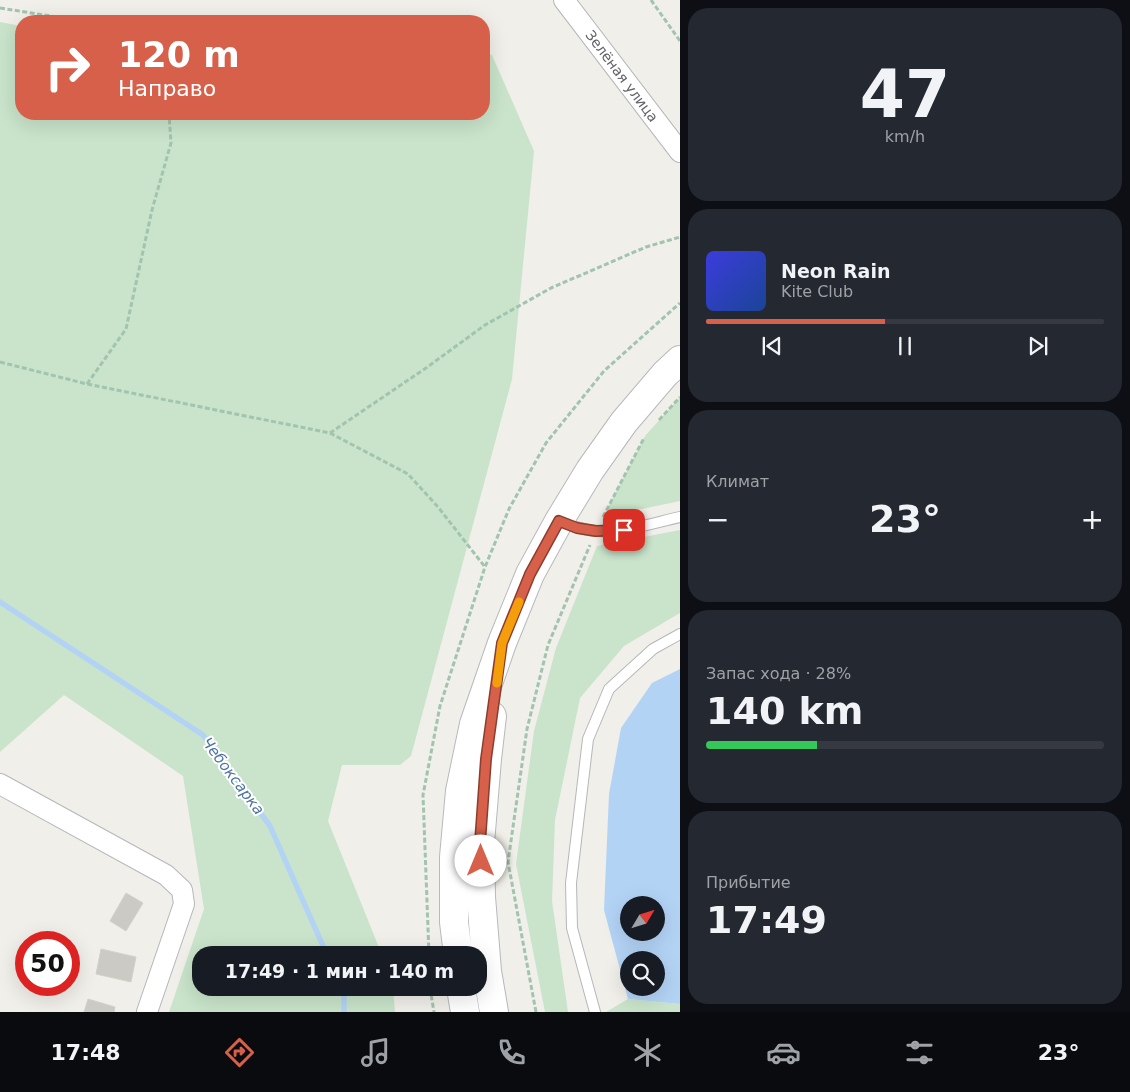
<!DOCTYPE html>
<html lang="ru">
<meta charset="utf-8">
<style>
:root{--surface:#171b24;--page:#242831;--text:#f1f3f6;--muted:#9ea1a6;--line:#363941;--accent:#d66049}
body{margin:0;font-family:"DejaVu Sans",sans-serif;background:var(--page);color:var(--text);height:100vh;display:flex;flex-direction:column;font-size:19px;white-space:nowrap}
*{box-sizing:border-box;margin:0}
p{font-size:16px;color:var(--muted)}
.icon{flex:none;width:28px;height:28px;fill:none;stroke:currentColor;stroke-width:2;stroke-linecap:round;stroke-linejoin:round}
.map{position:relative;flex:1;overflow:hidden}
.details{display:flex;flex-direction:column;gap:8px;padding:8px;background:#0d0f14;width:450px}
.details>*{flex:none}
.guide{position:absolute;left:15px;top:15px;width:475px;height:105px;border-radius:20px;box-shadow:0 5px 20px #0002;background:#d66049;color:#fff;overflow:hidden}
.needle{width:32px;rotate:52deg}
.fabs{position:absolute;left:620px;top:896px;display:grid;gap:10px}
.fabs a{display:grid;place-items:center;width:45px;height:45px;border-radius:50%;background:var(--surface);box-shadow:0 5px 20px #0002;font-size:25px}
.speed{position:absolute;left:15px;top:931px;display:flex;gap:10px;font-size:25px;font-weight:700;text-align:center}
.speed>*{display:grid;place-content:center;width:65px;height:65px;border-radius:50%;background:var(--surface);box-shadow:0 5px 20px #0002;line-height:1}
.speed .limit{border:8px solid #d22;background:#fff;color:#111}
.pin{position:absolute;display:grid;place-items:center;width:42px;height:42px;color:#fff;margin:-21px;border-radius:10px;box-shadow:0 2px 8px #0006}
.me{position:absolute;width:55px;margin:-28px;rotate:0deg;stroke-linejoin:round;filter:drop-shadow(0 0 4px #0008)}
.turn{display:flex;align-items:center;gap:18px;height:105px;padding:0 20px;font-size:22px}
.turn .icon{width:65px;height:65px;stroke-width:2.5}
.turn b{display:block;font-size:35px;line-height:42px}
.big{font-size:38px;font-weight:600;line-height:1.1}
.details .card{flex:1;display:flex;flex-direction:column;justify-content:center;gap:8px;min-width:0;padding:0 18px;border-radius:20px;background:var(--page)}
.details .dial{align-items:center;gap:0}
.dial b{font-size:65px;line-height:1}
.song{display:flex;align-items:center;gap:15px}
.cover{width:60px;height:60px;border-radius:8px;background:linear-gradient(135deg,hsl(240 70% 55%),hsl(220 70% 35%))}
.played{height:5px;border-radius:2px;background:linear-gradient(90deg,var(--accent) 45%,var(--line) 45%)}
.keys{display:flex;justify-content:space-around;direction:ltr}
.heat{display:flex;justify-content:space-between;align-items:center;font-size:28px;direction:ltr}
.charge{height:8px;border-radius:4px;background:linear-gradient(90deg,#34c759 28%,var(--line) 0)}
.trip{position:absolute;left:192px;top:946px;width:295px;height:50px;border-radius:20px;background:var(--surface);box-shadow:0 5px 20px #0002;font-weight:600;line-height:50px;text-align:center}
.menu{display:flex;height:80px;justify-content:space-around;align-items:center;background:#090b0e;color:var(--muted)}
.menu .icon{width:35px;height:35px}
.menu .current{color:var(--accent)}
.menu b{font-size:22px;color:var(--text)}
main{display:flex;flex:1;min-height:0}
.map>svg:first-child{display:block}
.green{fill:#c9e4cb}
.water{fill:#b3d3f5;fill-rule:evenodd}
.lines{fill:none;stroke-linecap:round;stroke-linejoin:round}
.stream{stroke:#b3d3f5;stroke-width:5.5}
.building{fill:#cbcac5;stroke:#d4d1c7}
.lane-casing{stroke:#b5b7bb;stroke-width:12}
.street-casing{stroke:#b5b7bb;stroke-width:22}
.secondary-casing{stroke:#b7b9be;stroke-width:30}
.path{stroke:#a2c4af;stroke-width:3;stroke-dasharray:5 2.5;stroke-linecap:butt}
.lane{stroke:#fff;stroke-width:10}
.street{stroke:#fff;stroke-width:20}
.secondary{stroke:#fff;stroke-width:28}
.route-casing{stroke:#8b3e2f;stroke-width:12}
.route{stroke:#d66049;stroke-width:9}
.slow{stroke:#f59e0b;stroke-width:9}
.labels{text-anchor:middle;stroke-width:4;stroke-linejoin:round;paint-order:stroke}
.street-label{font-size:14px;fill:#606267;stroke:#fff}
.water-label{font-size:15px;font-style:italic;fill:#5073a6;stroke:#fff}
</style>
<main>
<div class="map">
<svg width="680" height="1012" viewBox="0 0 680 1012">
<rect width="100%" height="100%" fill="#f0efe9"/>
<path class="green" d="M0 22 21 26V114H484V52L492 55 534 151 512 379 411 756 400 765H342L328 821 382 955H201V988H393L395 1012H169L204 909 183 776 64 695 0 752Z
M680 397V501L618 514 607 509 645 436Z
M680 530V613L624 646 580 698 555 820 552 901 568 1012H545L516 864 534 731 556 648 597 546Z
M628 999 680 1004V1012H606Z"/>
<path class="water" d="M680 669V1004L628 999 604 910 609 794 621 728 652 683ZM629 905H656V932H629ZM629 960H656V988H629Z"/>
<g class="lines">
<path class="stream" d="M0 602 203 735 270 826 327 955
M341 988 344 996V1012"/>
</g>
<path class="building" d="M126 893 143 903 126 931 110 921Z
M101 949 136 957 131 982 96 974Z
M88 999 115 1007 114 1012H84Z"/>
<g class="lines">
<g class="lane-casing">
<path id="lane" d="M561 522C572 526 583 530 595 531 624 533 653 523 680 517
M595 1012 572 928 571 883 588 739 609 689 653 649 680 634"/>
</g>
<g class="street-casing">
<path id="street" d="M564 0 680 152
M0 784 166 875 182 890 184 904 147 1012"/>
</g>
<g class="secondary-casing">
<path id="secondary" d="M492 716 487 759 480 843 481 897 487 971 494 1012
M458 955 454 922V857L460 791 474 724 502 643 530 574 559 521 590 470 624 422 665 374 680 360
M461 988 465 1012"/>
</g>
<path class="path" d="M651 0 680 41
M0 8 82 21
M0 362 87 384 330 433 426 368 485 325 551 288 646 247 680 237
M87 384 126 329 152 210 171 143 169 114
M659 420 680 397
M330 433 408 474 438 507 485 567
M603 517 644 438
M429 955 423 795 440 706 485 567 509 509 546 443 604 371 680 303
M430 988 434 1012
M536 1012 508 862 527 729 548 645 590 545"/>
<use href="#lane" class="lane"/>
<use href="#street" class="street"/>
<use href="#secondary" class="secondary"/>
</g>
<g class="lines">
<g class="route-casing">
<path id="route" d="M481 861 480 843 486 759 502 643 530 574 559 521 577 528 596 531 624 530"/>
</g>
<use href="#route" class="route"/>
<path class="slow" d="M497 683 502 643 519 602"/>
</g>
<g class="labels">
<g class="street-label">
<text transform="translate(622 76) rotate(53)" y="5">Зелёная улица</text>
</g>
<g class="water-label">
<text transform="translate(233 776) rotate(53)" y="5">Чебоксарка</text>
</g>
</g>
</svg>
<div class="fabs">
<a><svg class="needle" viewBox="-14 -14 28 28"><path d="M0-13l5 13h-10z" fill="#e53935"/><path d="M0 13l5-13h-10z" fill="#9ea1a6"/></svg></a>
<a><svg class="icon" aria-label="search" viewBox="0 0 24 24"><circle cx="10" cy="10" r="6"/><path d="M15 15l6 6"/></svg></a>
</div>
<div class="speed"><div class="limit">50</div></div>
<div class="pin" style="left:624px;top:530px;background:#d93025"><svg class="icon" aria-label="arrive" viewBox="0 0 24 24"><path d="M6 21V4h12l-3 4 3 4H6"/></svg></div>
<svg class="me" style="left:481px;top:861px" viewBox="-20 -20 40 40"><circle r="19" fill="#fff"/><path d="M0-13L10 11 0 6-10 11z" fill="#d66049"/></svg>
<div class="trip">17:49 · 1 мин · 140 m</div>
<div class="guide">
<div class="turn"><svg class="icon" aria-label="right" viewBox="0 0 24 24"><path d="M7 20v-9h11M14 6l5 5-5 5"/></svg><div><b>120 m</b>Направо</div></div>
</div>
</div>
<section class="details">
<div class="card dial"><b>47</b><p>km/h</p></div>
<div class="card">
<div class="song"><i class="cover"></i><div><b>Neon Rain</b><p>Kite Club</p></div></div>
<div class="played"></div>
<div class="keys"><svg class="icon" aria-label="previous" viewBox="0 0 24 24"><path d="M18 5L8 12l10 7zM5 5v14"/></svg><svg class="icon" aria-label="pause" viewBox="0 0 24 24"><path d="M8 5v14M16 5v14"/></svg><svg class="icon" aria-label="next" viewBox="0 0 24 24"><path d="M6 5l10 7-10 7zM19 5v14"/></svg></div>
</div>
<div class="card"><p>Климат</p>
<div class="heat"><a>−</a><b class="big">23°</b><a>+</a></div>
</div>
<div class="card"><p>Запас хода · 28%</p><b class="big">140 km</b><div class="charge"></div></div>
<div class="card"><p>Прибытие</p><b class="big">17:49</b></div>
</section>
</main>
<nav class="menu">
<b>17:48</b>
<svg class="icon current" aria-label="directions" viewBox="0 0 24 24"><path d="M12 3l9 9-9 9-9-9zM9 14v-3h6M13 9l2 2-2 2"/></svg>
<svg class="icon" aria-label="music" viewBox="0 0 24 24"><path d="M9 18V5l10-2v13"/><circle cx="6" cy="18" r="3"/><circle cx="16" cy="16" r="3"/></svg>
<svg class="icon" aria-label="phone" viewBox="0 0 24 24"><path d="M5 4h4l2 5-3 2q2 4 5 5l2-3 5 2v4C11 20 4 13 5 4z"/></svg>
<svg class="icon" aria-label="climate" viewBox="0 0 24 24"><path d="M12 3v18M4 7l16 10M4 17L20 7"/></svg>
<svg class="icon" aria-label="car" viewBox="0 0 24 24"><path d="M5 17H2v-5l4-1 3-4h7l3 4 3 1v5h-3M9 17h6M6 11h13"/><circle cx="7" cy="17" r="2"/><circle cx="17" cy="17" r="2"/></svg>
<svg class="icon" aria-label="filters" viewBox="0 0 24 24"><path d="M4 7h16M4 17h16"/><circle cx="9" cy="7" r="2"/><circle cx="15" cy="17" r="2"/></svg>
<b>23°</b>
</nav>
